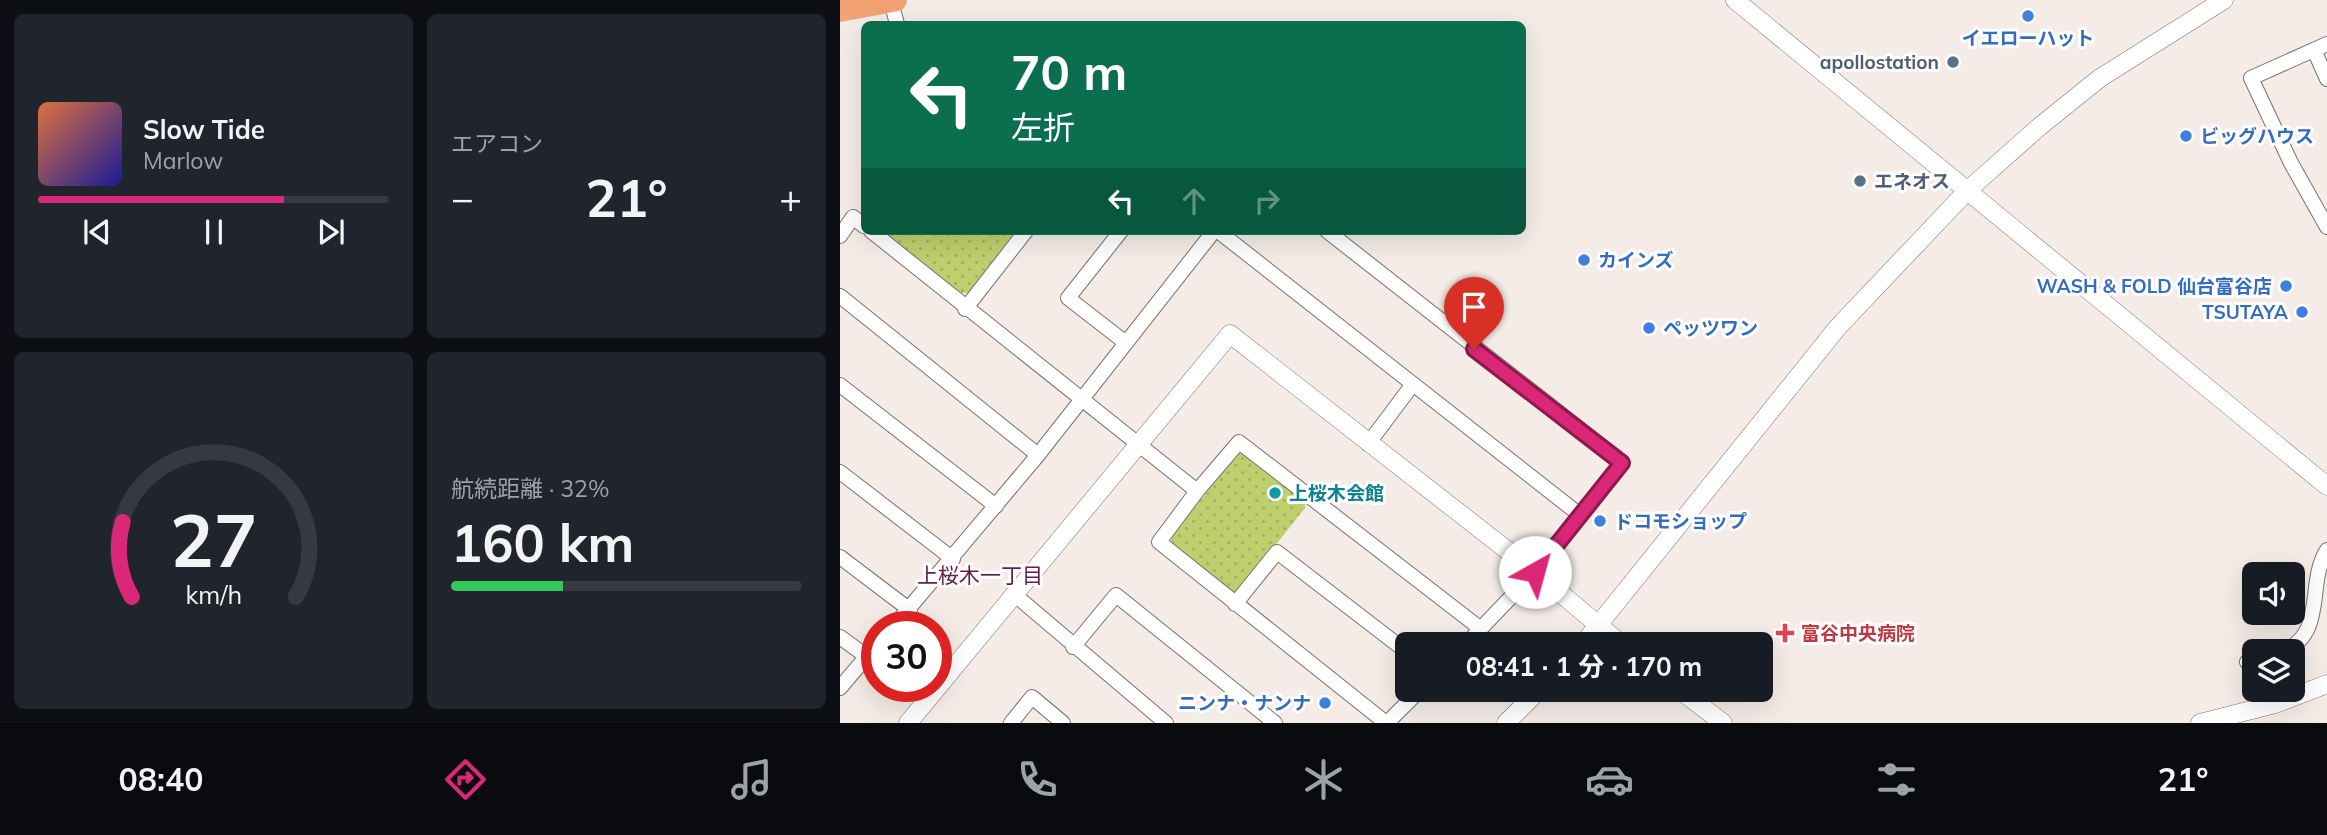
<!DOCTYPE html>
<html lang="ja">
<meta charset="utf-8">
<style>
:root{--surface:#171b24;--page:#20242c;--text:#f1f3f6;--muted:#9ea1a6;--line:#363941;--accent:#db2777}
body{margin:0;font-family:Mulish,"Noto Sans JP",sans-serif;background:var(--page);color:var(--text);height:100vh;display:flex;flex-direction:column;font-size:26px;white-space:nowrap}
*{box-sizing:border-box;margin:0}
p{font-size:23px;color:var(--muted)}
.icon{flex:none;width:38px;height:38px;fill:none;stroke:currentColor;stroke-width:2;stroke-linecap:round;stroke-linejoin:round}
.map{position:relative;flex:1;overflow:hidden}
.sheet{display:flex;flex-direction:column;gap:14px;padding:14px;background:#0d0f14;width:840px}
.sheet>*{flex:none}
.banner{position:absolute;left:21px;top:21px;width:665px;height:214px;border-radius:10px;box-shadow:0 7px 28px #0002;background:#0b6e4f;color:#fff;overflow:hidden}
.buttons{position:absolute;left:1402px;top:562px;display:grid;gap:14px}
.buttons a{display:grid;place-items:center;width:63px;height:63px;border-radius:10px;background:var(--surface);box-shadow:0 7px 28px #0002;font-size:35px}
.speed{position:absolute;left:21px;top:611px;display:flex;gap:14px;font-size:35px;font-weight:700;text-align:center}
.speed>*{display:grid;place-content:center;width:91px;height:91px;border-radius:50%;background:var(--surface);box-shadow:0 7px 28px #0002;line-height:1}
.speed .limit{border:10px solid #d22;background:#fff;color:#111}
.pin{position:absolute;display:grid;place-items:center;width:60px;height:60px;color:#fff;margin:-72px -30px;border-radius:50% 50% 50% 0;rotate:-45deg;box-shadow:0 0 7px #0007}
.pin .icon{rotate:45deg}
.me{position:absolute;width:77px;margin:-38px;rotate:38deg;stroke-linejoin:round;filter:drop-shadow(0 0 5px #0008)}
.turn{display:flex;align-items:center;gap:24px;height:147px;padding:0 35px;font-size:32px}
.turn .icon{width:91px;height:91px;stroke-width:2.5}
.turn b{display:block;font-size:49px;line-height:60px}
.lanes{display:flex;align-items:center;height:66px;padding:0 35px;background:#0003;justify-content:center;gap:35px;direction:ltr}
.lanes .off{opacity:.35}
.big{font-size:52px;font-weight:700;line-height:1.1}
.sheet .card{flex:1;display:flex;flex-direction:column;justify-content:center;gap:10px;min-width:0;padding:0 24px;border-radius:10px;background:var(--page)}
.sheet .dial{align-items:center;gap:0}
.dial svg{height:182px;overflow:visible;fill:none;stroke:var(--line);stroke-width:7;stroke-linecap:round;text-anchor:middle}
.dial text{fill:var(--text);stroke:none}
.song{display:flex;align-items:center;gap:21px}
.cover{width:84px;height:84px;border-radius:10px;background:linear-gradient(135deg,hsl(20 70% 55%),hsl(240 70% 35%))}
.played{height:7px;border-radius:4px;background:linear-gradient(90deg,var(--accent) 70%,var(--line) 70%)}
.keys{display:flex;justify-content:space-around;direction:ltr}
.heat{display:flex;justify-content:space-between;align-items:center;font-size:38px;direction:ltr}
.charge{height:10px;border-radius:5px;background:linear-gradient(90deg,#34c759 32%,var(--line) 0)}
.sheet .tiles{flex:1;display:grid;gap:14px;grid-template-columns:repeat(2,1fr)}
.trip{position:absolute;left:555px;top:632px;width:378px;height:70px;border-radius:10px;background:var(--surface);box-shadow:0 7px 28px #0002;font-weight:700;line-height:70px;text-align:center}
.tab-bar{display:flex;height:112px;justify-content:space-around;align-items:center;background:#090b0e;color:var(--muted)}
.tab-bar .icon{width:49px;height:49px}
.tab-bar .selected{color:var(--accent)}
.tab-bar b{font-size:32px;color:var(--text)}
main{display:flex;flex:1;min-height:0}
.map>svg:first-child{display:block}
.park{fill:url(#park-dots)}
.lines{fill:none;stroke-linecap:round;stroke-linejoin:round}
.minor-casing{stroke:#79716d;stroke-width:16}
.tertiary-casing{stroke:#79716d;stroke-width:19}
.trunk-casing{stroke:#cecdcd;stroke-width:24}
.minor{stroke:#fff;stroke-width:14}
.tertiary{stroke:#fff;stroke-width:18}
.trunk{stroke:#f2a273;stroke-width:23}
.route-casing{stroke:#8e194d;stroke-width:18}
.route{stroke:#db2777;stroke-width:12}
.shop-dot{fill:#3f7fe0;stroke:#fff;stroke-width:2.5}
.service-dot{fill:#5c6f8a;stroke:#fff;stroke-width:2.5}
.culture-dot{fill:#0f9aa8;stroke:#fff;stroke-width:2.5}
.health-dot{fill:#e0444e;stroke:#fff;stroke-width:2.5}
.labels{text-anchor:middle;stroke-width:6;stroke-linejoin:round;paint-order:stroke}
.shop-label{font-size:19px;font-weight:bold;fill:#366cbe;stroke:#fff;text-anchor:start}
.service-label{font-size:19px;font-weight:bold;fill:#4e5e75;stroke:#fff;text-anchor:end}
.culture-label{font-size:19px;font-weight:bold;fill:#0d838f;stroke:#fff;text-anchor:start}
.health-label{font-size:19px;font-weight:bold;fill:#be3a42;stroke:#fff;text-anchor:start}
.neighbourhood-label{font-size:21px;fill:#602144;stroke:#fff}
</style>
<main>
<section class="sheet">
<div class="tiles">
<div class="card">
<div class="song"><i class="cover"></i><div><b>Slow Tide</b><p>Marlow</p></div></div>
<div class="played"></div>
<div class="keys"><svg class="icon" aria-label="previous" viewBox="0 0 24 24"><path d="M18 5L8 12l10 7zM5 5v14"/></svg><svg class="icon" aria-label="pause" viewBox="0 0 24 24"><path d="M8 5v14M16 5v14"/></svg><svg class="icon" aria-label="next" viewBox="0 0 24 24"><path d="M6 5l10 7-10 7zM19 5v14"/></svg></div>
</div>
<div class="card"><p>エアコン</p>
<div class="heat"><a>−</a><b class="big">21°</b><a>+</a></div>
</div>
<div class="card dial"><svg viewBox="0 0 100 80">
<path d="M14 69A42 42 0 1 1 86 69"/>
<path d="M14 69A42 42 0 0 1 10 36" stroke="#db2777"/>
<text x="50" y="56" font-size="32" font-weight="700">27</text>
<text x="50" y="72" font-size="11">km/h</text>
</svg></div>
<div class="card"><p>航続距離 · 32%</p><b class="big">160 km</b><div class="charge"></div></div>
</div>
</section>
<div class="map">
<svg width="1487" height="723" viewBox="0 0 1487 723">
<defs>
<pattern id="park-dots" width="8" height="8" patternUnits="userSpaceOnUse" patternTransform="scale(1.75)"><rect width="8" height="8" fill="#bed06e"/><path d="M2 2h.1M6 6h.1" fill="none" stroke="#a3b25f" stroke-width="1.8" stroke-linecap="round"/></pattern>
</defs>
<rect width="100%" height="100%" fill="#f5ece7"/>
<path class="park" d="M40 231H180L131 293H120Z
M408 452 464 495 465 508 399 591 389 592 332 546 331 537 398 453Z"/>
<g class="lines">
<g class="minor-casing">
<path id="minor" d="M51 1 57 24
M1487 44 1411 78 1451 163 1487 227
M1474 50 1487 79
M31 231 357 491
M281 231 228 298 286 343
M378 231 573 384 528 444
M487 231 782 462 695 572 626 644
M0 236 13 217 24 226
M0 296 198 455
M125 309 186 231
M573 384 740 515
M0 385 156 506
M0 472 113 559
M0 557 70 610
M175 595 326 723
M395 604 437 552 567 652
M54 626 198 455 374 231
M0 637 26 656
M233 647 276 595 435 723
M1444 651C1487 632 1466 583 1487 550
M1407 662 1414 660
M0 688 37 644
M171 723 192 697 223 723
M546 723 319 542 357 491 399 442 641 629
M547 723 580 690"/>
</g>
<g class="tertiary-casing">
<path id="tertiary" d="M895 0 1487 486
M743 644 998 327 1128 190 1199 127 1260 78 1384 0
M840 690 883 723
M68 723 390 334 695 572 781 644
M666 723 699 690
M1360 723 1435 704 1487 684"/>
</g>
<g class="trunk-casing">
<path id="trunk" d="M0 10 55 0"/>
</g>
<use href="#minor" class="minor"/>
<use href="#tertiary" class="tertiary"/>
<use href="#trunk" class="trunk"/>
</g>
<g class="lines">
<g class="route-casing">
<path id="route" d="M634 349 782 463 695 572"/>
</g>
<use href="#route" class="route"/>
</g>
<g class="shop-dot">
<circle cx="1188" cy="16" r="7"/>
<circle cx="1346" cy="136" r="7"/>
<circle cx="744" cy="260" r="7"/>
<circle cx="1446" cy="286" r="7"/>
<circle cx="1462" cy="312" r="7"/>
<circle cx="809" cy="328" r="7"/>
<circle cx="760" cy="521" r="7"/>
<circle cx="485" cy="703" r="7"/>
</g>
<g class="service-dot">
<circle cx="1113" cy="62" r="7"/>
<circle cx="1020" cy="181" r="7"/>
</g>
<circle class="culture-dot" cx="435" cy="493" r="7"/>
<path class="health-dot" d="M941.5 622.5h7v7h7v7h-7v7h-7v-7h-7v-7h7z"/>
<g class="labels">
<g class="shop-label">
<text x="1188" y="45" text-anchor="middle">イエローハット</text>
<text x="1360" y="143">ビッグハウス</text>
<text x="758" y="267">カインズ</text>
<text x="1432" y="293" text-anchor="end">WASH &amp; FOLD 仙台富谷店</text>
<text x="1448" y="319" text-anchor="end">TSUTAYA</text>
<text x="823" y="335">ペッツワン</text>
<text x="774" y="528">ドコモショップ</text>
<text x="471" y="710" text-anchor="end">ニンナ・ナンナ</text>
</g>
<g class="service-label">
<text x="1099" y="69">apollostation</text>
<text x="1034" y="188" text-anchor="start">エネオス</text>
</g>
<g class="culture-label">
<text x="449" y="500">上桜木会館</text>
</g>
<g class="health-label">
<text x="961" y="640">富谷中央病院</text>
</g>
<g class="neighbourhood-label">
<text x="140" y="583">上桜木一丁目</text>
</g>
</g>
</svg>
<div class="buttons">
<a><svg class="icon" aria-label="sound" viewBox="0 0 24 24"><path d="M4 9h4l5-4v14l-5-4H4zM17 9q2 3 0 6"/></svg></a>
<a><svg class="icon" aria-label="layers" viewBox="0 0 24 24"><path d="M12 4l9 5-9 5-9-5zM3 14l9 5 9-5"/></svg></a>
</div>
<div class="speed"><div class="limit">30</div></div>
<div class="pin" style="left:634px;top:349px;background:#d93025"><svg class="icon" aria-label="arrive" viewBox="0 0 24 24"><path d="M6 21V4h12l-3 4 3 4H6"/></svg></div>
<svg class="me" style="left:695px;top:572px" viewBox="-20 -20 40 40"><circle r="19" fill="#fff"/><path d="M0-13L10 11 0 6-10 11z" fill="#db2777"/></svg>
<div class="trip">08:41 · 1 分 · 170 m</div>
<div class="banner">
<div class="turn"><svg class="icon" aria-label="left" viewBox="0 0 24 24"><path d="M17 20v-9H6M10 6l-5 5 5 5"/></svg><div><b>70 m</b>左折</div></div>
<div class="lanes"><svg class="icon" aria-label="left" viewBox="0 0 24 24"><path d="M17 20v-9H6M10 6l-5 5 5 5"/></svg><svg class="icon off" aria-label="ahead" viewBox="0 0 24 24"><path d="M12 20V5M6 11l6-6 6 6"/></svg><svg class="icon off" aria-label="right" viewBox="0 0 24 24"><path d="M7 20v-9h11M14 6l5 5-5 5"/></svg></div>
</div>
</div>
</main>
<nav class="tab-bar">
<b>08:40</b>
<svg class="icon selected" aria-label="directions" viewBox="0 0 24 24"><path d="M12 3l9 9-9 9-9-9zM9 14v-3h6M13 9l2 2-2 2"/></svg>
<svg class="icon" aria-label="music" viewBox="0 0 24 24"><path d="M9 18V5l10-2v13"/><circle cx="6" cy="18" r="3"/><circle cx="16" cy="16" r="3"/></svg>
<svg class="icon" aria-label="phone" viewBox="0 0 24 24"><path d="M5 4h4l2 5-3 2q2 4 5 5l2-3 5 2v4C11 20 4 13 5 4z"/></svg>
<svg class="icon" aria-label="climate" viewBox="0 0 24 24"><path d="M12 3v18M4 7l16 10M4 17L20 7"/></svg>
<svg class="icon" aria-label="car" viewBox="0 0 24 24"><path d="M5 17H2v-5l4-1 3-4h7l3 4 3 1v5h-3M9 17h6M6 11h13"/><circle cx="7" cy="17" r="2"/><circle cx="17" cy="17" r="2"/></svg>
<svg class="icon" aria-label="filters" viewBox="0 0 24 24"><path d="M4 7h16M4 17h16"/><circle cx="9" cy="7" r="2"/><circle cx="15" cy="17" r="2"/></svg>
<b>21°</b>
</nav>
